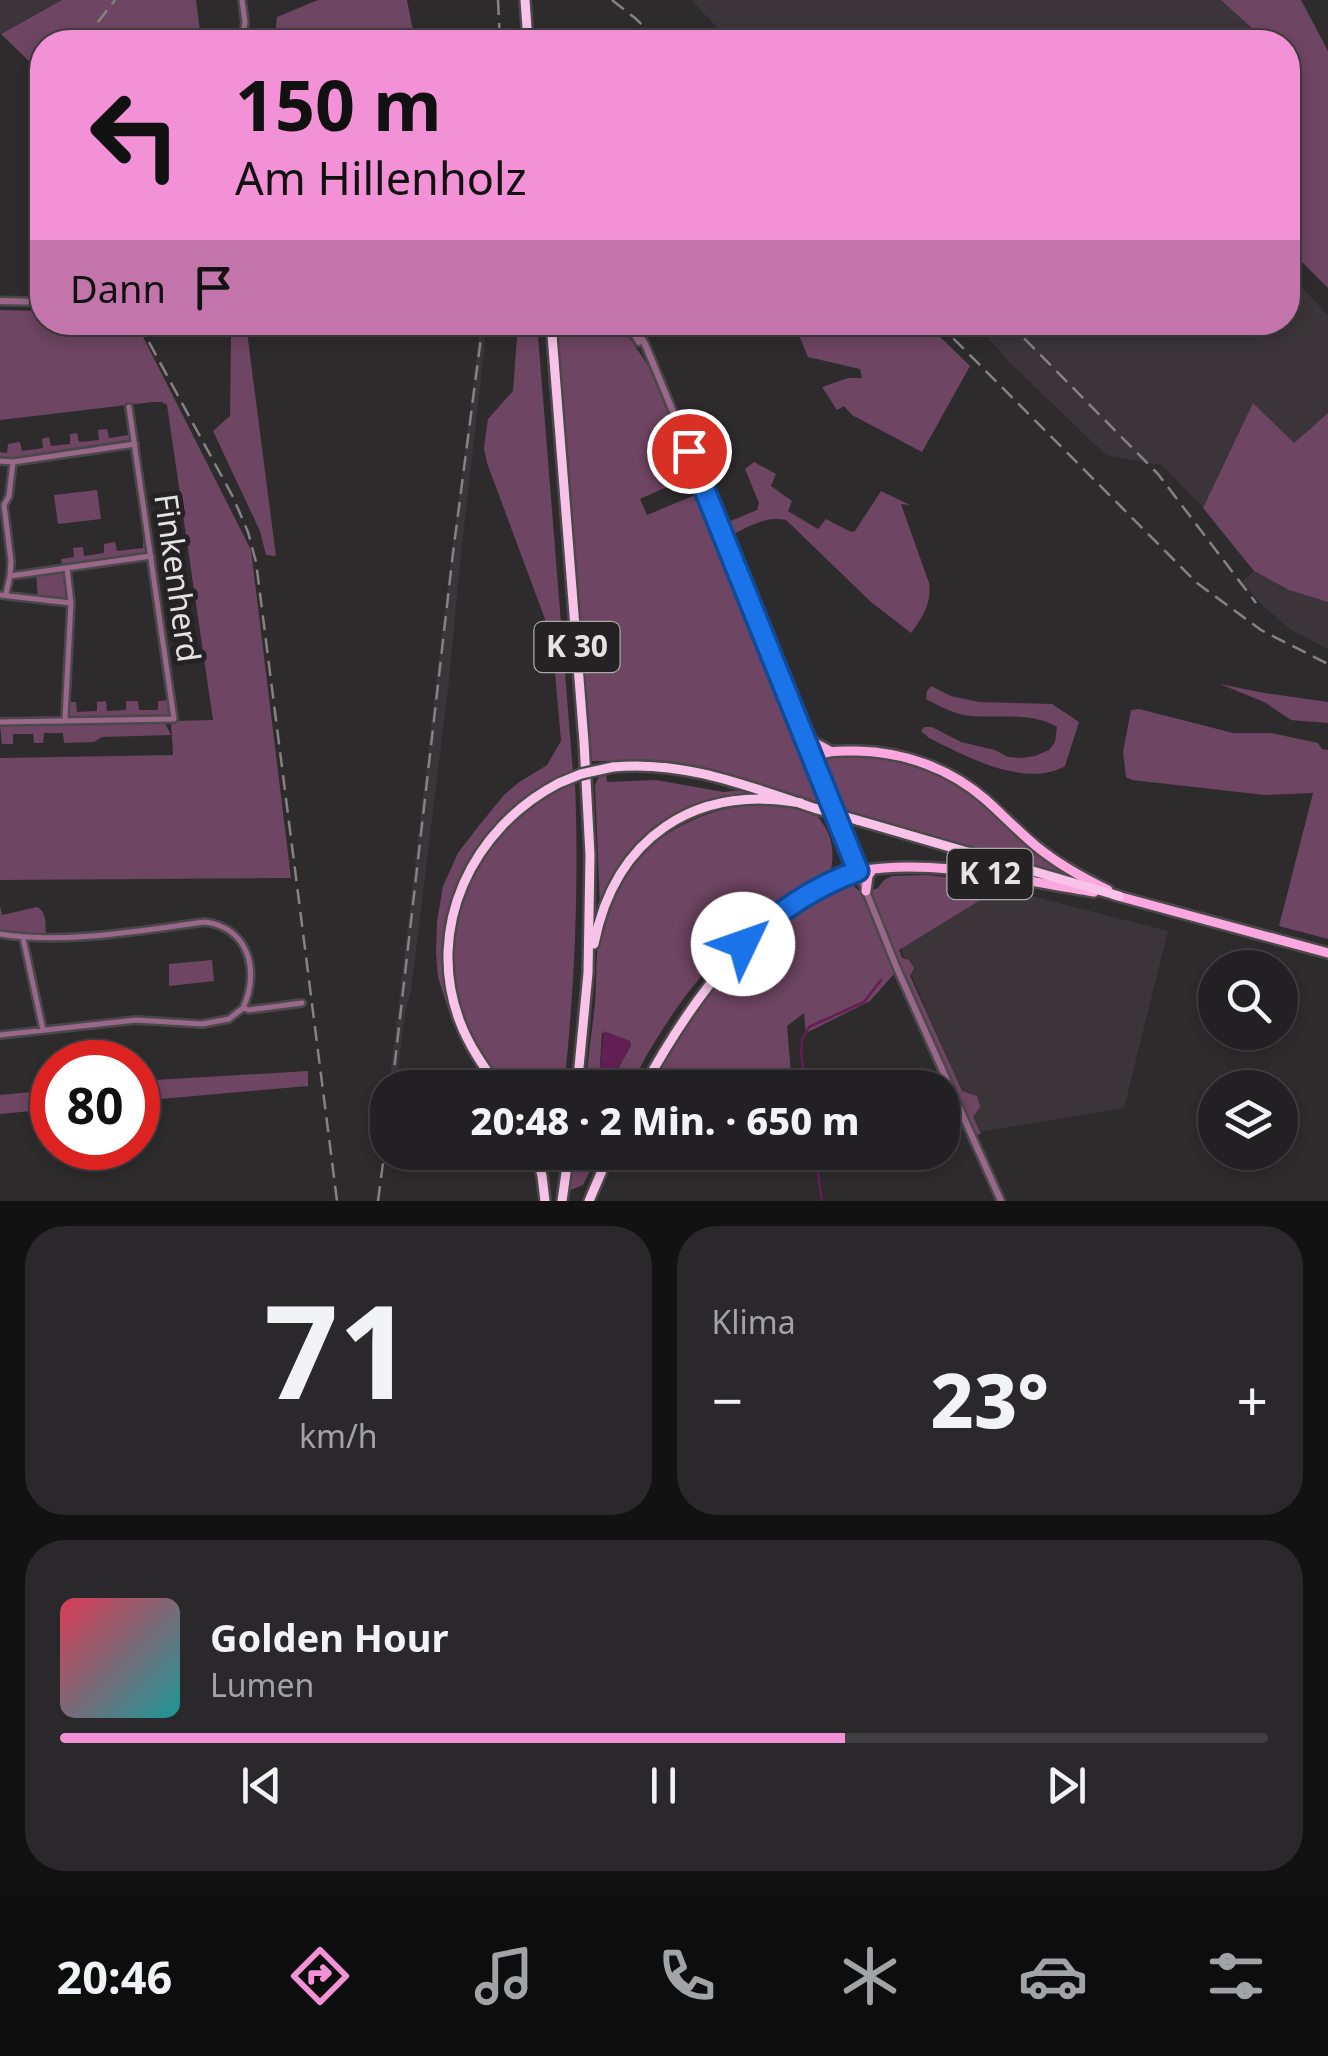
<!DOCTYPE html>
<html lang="de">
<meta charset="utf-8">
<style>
:root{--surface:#222022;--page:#2a282a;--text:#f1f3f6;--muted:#a2a3a5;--line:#3f3e40;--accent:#f391d6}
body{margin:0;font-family:"Noto Sans",sans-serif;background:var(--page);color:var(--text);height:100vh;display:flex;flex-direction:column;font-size:38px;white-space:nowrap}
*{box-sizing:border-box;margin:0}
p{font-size:32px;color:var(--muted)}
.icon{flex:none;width:55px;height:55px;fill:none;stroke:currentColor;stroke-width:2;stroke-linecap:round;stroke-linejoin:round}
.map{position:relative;height:1201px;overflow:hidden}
.details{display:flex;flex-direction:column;gap:25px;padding:25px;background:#131213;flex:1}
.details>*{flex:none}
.guide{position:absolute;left:30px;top:30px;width:1270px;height:305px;border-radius:40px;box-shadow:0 5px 15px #0003,0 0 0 2px var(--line);background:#f391d6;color:#111;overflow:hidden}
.controls{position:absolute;left:1198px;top:950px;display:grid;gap:20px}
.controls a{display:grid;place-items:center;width:100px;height:100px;border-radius:50%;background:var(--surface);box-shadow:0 5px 15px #0003,0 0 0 2px var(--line);font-size:50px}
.speed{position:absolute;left:30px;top:1040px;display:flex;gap:20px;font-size:50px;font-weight:700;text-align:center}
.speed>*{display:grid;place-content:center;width:130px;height:130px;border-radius:50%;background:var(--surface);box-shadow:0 5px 15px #0003,0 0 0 2px var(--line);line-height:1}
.speed .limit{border:15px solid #d22;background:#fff;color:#111}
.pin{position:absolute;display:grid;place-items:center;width:85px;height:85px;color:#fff;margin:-42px;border:5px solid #fff;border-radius:50%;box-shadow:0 2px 10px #0007}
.me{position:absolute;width:110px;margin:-55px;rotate:48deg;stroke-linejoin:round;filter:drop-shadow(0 0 8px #0008)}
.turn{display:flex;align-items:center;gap:35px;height:210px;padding:0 40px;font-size:45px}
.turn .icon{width:130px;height:130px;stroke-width:2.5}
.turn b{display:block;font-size:70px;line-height:85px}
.then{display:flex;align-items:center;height:95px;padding:0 40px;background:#0003;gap:20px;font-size:38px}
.big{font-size:75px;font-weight:800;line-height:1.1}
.details .tile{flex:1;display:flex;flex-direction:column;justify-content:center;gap:15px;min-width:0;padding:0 35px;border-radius:40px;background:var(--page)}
.details .dial{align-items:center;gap:0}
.dial b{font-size:130px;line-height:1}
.song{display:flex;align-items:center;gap:30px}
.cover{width:120px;height:120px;border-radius:15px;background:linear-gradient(135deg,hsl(350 70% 55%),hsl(180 70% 35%))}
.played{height:10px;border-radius:5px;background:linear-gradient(90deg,var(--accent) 65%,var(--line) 65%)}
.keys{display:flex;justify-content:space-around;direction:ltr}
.heat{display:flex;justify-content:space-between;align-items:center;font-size:55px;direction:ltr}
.details .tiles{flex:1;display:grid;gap:25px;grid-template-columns:1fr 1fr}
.tile:last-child{grid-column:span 2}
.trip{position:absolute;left:370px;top:1070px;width:590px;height:100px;border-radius:40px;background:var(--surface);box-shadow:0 5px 15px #0003,0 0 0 2px var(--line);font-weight:800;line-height:100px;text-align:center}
.menu{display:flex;height:160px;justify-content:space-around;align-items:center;background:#0e0d0e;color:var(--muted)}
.menu .icon{width:70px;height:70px}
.menu .on{color:var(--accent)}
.menu b{font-size:45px;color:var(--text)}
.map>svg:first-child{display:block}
.built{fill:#3b3539}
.green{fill:#6e4562;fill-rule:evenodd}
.water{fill:#631e53}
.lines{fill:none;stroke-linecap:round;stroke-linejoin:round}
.stream{stroke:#631e53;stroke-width:2.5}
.minor-casing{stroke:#4b484a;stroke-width:10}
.tertiary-casing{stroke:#4b484a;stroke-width:11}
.primary-casing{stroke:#4b484a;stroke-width:14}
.trunk-casing{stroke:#4b484a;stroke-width:14}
.minor{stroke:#996789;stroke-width:5}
.tertiary{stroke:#996789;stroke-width:6}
.primary{stroke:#fba8e1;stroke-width:9}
.trunk{stroke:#f9c2e8;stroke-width:9}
.rail{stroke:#848283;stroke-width:2.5;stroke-dasharray:15 8;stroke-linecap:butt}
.trunk-bridge-casing{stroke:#4b484a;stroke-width:14;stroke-linecap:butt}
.trunk-bridge{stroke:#f9c2e8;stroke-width:9}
.route-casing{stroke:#114b97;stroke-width:25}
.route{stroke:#1a73e8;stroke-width:18}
.labels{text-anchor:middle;stroke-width:10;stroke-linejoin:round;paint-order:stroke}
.shield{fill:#242223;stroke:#aaa8a9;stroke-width:2.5}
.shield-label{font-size:30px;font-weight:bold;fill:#e4e2e3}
.street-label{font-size:32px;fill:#e4e2e3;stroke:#242223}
</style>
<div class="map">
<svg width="1328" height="1201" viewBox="0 0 1328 1201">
<rect width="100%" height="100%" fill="#2e2b2d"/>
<path class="built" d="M0 0H62L0 34Z
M691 0H1221L1267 42H731Z
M1288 273 1328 315V413L1294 443 1253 404 1203 508 1162 465 1106 455 1012 365 975 323 1288 322Z
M481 323H486L484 352 461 554 449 680 411 991 405 1012 396 1087H389L443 624Z
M1254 571 1289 590 1328 602V649L1290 629 1264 607 1242 582Z
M1000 888 1168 931 1124 1108 979 1132 900 948Z"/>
<path class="green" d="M62 0H196L200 31 192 42H42V59L33 65 1 34Z
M318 0H407L412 26 423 42H265L275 37 277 17Z
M1221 0H1301L1328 51V288L1288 248V42H1267Z
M0 310 42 311V322L136 323 251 550 291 878 0 880V758L173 755 171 721 213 720 167 405 162 402H153L0 420Z
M502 323H537L573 773 524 800 495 826 471 858 459 881 451 906 446 932 445 958 449 997 495 1088 491 1087 464 1046 452 1021 438 977 436 953 437 921 443 886 458 853 477 828 504 795 518 783 547 765 561 741 553 649 545 619 487 463 484 448 488 419 513 391 517 337 502 329Z
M555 323H619L648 365 693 473 689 480 687 478 640 499 647 515 695 495 694 486 699 487 828 804 664 762 592 761Z
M794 323H926L970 366 922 452 852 415 844 406 837 410 822 387 848 378H862L860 369 808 357Z
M247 332 276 556 266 555 260 531 213 431 230 416 231 337Z
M1253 403 1294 443 1328 413V602L1289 590 1254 571 1203 508Z
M132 425 134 439 15 457H0V452L7 453 8 444 20 442 22 451 43 448 42 439 49 437 51 446 70 444V434L77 433 79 442 99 440 98 430 107 429 109 438 129 435 128 426Z
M754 462 776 474 771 486 792 501 788 511 818 529 826 519 851 532 855 531 881 491 910 505 901 504 929 583C932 603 923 617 911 633L871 602 786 520C766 516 750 526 732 535L726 523 757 510 759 503 745 469Z
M97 490 101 519 58 524 54 495Z
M148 538 150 553 62 565 61 559 74 557 73 548 83 547 84 556 104 553V544L115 542 117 551 143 548V539Z
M67 568 71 603 38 599 36 572Z
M1220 684 1264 693 1328 702V723L1291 720 1264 702Z
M931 686 951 696 979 702 1052 704 1079 722 1065 766C1026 789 965 756 929 738L921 731 924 727H932L961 742 995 750 1008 757 1022 758 1035 756 1049 750 1055 742 1057 727C1034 712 998 718 971 716 956 715 939 706 926 699L927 691Z
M172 700 174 715 71 717 68 712V702H76L77 712 97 711V702L106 701 107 711 126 710V701H138L139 710H158V701Z
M1139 709 1233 733H1271L1318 743 1322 749 1328 750V939L1279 926 1313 793 1265 795 1132 780 1126 777 1123 752 1131 710Z
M165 723 171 735 102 737 94 742 64 743 63 733H44L43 743H34L33 734H13V744H2L0 726Z
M861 756C879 757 897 757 914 763 969 781 1026 838 1071 875L1068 876 842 809 824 765V757Z
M606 773 607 782 656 780 724 792 740 790 773 796C692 794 631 831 600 906L595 785 599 777Z
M575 782C579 886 575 985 564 1087L506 1088C484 1058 464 1029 456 992 436 908 493 808 575 782Z
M770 804 815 813C831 833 835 845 831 870 811 886 786 895 766 911 708 959 663 1020 630 1087L585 1088C588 1059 592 1031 595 1003 597 980 595 956 600 933 616 853 690 804 770 804ZM602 1033H610L631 1045 618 1069 605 1085 599 1079Z
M927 875 971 880 1000 888 899 950 902 958 909 960 914 968 910 976 962 1091 977 1096 980 1107 973 1117 981 1134 967 1136 894 974 870 1001 806 1033 804 1013 787 1026 792 1087 646 1088 651 1075 706 996 760 941 800 909 842 887 853 885 862 894 878 888 884 880 892 876Z
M0 906 2 915 37 907C47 912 45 923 46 933L23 934 0 930Z
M212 960 214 981 169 986V964Z
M308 1071V1086L138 1101V1081Z
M52 1090V1109L0 1114V1095Z
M575 1152 599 1153 583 1185 568 1191Z"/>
<path class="water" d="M604 1031 630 1041 631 1044 612 1079 605 1085 600 1083 599 1079Z"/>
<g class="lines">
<path class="stream" d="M806 1088 801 1052 802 1040 809 1027 864 1002 881 980
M815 1152 822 1201"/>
<g class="minor-casing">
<path id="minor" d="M242 42 245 22 242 0
M0 461 13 462 135 444
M10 576 11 561 4 505 9 496 13 462
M6 594 10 576 151 556
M0 595 71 603
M65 719 71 603 67 568
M0 722 174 719 129 407
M0 934C63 945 142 930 205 922 249 928 260 971 243 1008
M23 938 43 1030
M0 1035 136 1020 202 1024 229 1019 243 1008 249 1010 302 1003"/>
</g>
<g class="tertiary-casing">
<path id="tertiary" d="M0 301 42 302
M254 322 305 325 347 322
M627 322 639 342
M633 322 645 344 700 477 896 966 1001 1201"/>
</g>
<g class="primary-casing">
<path id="primary" d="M801 731 815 743 828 750
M813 760C825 749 842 751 857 751 904 752 949 768 985 799 1002 814 1018 831 1036 846 1058 864 1083 878 1108 890
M859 871C937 858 1016 880 1094 892
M866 891 868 876 873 869
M1114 895 1328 953"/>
</g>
<g class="trunk-casing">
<path id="trunk" d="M525 0 528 42
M551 322 584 742 590 855 588 973 577 1088
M613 767C684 760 750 787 817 809
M857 820 1119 896
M594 944C615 838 694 784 801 803
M499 1088C484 1067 469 1046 460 1022 424 928 472 828 559 783
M643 1088C693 997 757 906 859 871
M536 1152 542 1176 545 1201
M562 1201 569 1152
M589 1201 610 1152"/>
</g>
<use href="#minor" class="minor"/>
<use href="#tertiary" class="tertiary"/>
<use href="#primary" class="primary"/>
<use href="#trunk" class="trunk"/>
<path class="rail" d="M498 0 500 42
M612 0 635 18 660 42
M86 42 98 22 115 0
M138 322 233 497 248 532 256 562 337 1201
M937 322 1197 583 1261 630 1328 664
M1008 322 1158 474 1256 603
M392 1088 453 553 483 322
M378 1201 388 1125"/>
<g class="trunk-bridge-casing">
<path id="trunk-bridge" d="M559 783 581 774 613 767
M817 809 857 820"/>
</g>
<use href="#trunk-bridge" class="trunk-bridge"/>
</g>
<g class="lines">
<g class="route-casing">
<path id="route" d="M689 451 858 871C813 887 778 912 743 944"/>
</g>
<use href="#route" class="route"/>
</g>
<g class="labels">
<g class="shield">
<rect x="534.5" y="622" width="85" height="50" rx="8"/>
<rect x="947.5" y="849" width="85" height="50" rx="8"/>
</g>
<g class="shield-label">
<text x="577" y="657">K 30</text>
<text x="990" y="884">K 12</text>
</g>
<g class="street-label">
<text transform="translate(177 578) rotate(82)" y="11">Finkenherd</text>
</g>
</g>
</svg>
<div class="controls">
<a><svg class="icon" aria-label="search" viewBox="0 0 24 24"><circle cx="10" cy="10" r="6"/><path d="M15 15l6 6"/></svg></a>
<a><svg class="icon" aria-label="layers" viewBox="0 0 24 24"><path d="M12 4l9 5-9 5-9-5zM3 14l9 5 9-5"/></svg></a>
</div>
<div class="speed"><div class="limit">80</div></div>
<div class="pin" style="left:689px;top:451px;background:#d93025"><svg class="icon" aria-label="arrive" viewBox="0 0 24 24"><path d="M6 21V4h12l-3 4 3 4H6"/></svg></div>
<svg class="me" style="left:743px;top:944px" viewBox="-20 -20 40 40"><circle r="19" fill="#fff"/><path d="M0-13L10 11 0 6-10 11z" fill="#1a73e8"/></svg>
<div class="trip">20:48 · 2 Min. · 650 m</div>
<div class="guide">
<div class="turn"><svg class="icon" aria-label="left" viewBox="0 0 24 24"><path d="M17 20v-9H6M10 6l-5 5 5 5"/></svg><div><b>150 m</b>Am Hillenholz</div></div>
<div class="then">Dann<svg class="icon" aria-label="arrive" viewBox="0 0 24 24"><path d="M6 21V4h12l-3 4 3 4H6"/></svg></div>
</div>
</div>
<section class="details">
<div class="tiles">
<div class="tile dial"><b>71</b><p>km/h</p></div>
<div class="tile"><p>Klima</p>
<div class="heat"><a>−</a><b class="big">23°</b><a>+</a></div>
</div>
<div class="tile">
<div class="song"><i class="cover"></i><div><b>Golden Hour</b><p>Lumen</p></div></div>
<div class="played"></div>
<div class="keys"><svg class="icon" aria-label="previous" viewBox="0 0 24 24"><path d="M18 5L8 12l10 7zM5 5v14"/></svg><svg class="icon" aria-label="pause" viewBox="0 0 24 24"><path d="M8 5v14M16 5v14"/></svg><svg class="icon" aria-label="next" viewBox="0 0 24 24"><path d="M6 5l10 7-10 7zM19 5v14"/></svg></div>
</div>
</div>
</section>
<nav class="menu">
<b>20:46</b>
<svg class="icon on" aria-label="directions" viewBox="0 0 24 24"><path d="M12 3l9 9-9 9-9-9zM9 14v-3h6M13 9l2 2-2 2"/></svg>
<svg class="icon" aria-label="music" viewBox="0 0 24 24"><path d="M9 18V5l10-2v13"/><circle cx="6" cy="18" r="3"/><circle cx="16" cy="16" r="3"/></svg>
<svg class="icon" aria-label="phone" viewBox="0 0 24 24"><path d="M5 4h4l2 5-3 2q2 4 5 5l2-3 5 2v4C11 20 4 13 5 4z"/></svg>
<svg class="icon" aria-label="climate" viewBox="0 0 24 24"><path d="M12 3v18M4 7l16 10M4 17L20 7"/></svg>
<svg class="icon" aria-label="car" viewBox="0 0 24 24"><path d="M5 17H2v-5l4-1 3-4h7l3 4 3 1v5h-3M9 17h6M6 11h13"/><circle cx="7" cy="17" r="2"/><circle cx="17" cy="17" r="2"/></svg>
<svg class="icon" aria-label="filters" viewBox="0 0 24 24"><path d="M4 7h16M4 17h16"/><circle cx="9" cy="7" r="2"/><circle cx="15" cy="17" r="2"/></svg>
</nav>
